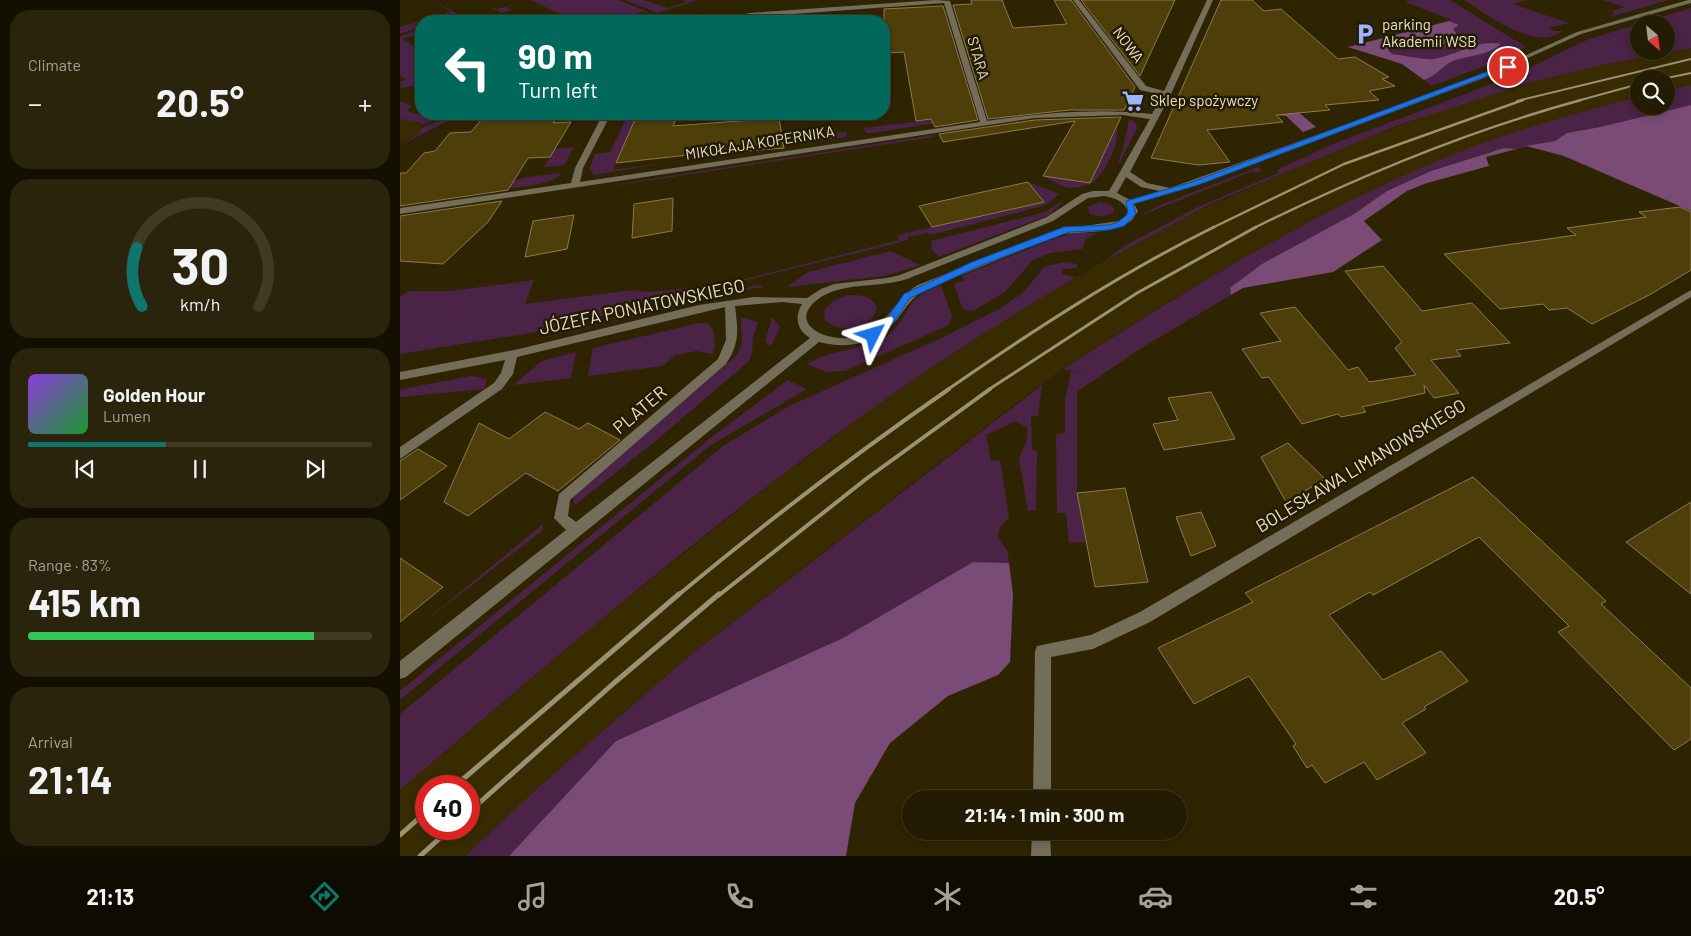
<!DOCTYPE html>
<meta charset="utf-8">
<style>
:root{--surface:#231b02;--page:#2b240c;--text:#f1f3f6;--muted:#a3a199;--line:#403924;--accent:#0f766e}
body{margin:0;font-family:Barlow,sans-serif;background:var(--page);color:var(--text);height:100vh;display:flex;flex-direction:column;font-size:19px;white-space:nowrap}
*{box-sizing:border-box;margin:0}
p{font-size:16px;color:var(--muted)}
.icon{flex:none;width:28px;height:28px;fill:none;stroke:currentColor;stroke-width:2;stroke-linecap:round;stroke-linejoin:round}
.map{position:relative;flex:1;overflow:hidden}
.panel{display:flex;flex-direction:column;gap:10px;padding:10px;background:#130f01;width:400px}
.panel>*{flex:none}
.hud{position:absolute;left:15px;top:15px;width:475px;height:105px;border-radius:20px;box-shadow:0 2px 8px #0003,0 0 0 1px var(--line);background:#00695c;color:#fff;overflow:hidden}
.needle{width:32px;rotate:152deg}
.buttons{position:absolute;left:1230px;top:15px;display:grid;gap:10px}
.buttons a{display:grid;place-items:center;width:45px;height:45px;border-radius:50%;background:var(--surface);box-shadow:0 2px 8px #0003,0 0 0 1px var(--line);font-size:25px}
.speed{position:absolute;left:15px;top:775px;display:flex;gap:10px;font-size:25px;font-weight:700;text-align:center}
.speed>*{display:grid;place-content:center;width:65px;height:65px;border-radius:50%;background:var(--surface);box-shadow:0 2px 8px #0003,0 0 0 1px var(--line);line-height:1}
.speed .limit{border:8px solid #d22;background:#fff;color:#111}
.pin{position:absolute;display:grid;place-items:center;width:42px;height:42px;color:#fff;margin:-21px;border:2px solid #fff;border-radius:50%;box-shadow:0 1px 5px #0007}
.me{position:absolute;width:55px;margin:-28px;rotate:50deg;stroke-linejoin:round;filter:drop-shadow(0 0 4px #0008)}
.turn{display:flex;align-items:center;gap:18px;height:105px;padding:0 20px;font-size:22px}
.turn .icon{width:65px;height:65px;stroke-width:2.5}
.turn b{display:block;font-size:35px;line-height:42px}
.big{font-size:38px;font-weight:700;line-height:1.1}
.panel .tile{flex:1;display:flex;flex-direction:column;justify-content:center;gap:8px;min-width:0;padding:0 18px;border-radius:20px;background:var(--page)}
.panel .dial{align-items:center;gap:0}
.dial svg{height:130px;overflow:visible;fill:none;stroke:var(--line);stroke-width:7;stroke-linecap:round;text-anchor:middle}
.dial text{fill:var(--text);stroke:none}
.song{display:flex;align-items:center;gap:15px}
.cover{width:60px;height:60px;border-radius:8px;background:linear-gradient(135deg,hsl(270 70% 55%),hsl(130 70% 35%))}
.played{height:5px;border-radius:2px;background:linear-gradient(90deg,var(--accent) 40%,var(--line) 40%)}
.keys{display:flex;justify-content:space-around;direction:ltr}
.heat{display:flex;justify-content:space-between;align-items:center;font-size:28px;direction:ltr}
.charge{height:8px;border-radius:4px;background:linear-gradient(90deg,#34c759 83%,var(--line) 0)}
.trip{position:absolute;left:502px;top:790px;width:285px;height:50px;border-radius:25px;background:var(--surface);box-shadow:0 2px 8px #0003,0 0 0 1px var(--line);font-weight:700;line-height:50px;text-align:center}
.tabs{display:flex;height:80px;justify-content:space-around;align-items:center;background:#0e0b01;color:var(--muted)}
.tabs .icon{width:35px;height:35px}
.tabs .active{color:var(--accent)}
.tabs b{font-size:22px;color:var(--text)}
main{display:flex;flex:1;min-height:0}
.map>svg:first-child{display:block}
.built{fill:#382b00;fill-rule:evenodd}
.green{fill:#4a2347;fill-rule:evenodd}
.forest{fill:#794b76}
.building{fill:#4e3e0a;stroke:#8b7a4e}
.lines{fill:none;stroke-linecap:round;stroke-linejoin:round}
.minor{fill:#746d5a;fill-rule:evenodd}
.rail-far4{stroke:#9b9176;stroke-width:2}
.rail-far3{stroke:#9b9176;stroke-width:2.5}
.rail-far2{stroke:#9b9176;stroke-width:3}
.rail-far1{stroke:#9b9176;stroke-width:4}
.rail{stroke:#9b9176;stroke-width:5}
.route{fill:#1a73e8;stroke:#114b97}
.labels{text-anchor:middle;stroke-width:5;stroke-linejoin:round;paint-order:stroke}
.far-poi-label{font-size:15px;fill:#eae1ca;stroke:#231b04;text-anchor:start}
.far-street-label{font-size:15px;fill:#eae1ca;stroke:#231b04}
.street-label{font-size:18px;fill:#eae1ca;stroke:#231b04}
</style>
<main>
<section class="panel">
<div class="tile"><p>Climate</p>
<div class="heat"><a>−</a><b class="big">20.5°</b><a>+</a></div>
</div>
<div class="tile dial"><svg viewBox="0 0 100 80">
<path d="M14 69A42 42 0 1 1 86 69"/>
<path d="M14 69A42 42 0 0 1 11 33" stroke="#0f766e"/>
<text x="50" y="56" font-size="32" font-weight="700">30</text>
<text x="50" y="72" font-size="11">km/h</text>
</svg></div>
<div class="tile">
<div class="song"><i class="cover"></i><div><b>Golden Hour</b><p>Lumen</p></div></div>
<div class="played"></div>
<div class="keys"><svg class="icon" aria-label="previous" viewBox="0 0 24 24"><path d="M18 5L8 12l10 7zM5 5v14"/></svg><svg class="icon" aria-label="pause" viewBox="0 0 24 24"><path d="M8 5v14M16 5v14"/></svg><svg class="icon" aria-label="next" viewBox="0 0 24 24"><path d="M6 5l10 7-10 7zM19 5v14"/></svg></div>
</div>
<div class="tile"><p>Range · 83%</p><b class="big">415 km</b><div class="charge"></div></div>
<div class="tile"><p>Arrival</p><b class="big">21:14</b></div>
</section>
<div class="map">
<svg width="1291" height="856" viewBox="0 0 1291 856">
<rect width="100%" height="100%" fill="#2f2402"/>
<path class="built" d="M1291 48V85L1266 91V79H1239V97L1138 125 1048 157 963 195 879 238 773 299 662 369 615 404 288 657 141 785 65 856H0V790L200 620 367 487 496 391 608 318 676 277 785 217 937 149 1054 106 1128 83 1202 65ZM26 786H69V829H26Z
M0 119H10L22 124 19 133 0 143Z"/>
<path class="green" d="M32 0 58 14C43 19 29 19 14 24L20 27 0 34V27L51 12Z
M129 0H218L250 13 242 12 207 21H170L174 20 130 0 106 7 112 10 102 13 90 7 97 9Z
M225 0H244L267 8 287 2 283 0H298L258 13Z
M1011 0H1050L1126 47 1090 64 1032 86 1024 80C1036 75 1042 65 1055 60 1070 54 1086 54 1101 44 1075 39 1056 58 1031 59 1023 60 1002 55 992 54L987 50 1011 45 1024 49 1054 42 1060 37 1054 34 1053 29 1058 25 1049 21 1052 20 1005 2Z
M1064 0H1127L1113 4 1169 23 1148 28 1154 31H1163C1159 33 1154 36 1149 37 1123 42 1085 13 1064 0Z
M1202 0H1269L1213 16 1210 15 1215 14 1212 11 1225 7Z
M1291 8V48L1202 65 1128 83 996 126 810 204 703 262 724 246 798 207 878 173 877 170 933 144 1110 77 1189 39ZM1239 24H1266V51H1239Z
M407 14 406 18 391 19 390 21H359L364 16Z
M21 30V34L2 39 21 51V70H15L21 74V85L1 88 0 82 6 80 0 76V36Z
M1291 85V105L1200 127 1167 133 1155 141 1117 149 1104 148 1031 171 987 191 954 214 830 288 831 295 738 350 677 392V493L686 542 669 543 666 513H657L656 434 665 433V400L671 371 687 373 663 369C786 290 911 213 1047 157 1109 132 1174 113 1239 97V106H1266V91Z
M0 101 12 106 7 111C18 116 29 115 41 117L22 125 19 122 0 119Z
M56 114H63L0 145 19 133 21 128Z
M228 114H239L213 170 270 162 194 175 190 168 195 154 210 152Z
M570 115 568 118 472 133H466L463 128Z
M729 119 736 123 737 128 720 162H718L723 149Z
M716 127C722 140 704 177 690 184 686 185 676 188 671 188 663 188 651 180 643 176L690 183 698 168 693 167 706 139 710 140Z
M447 132V136L445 137 400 144V136Z
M533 135 534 137 219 185V184Z
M174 147 164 165 144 167 155 149Z
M858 167 862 170 856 173 853 171 740 216 760 205Z
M161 173C155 186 103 190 89 188L127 177Z
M628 182 659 194 649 203 639 207 530 235 527 233 508 237V240L473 249 131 333 0 354V296L10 291H50L134 280 125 304 232 290 248 292 321 285 499 240 497 235 644 202Z
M664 200 649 215 539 257 532 250 531 241 645 212Z
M700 202 709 204 714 209V212L702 217 689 213 688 207Z
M677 232 698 233 686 239 682 249 650 253 632 261 605 292 573 311 565 310 562 307 554 284 565 280 561 276 656 238Z
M491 251 520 265 484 276 387 287 408 272Z
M666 262 678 264 676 268 664 269 661 274 676 277C615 314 554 351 496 392 322 513 161 653 0 790V714L323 446 389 406 539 339 599 309 623 293 645 266Z
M358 285 364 287 345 290 107 347Z
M541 285 552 316 549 325 445 371 426 372 407 364C431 349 459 351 483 338 499 329 502 317 512 303 519 294 531 289 541 285Z
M447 295C459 295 472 295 477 307 474 330 439 334 425 320L424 310 433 301Z
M341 317 358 322 353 338 352 353 348 362 258 439 175 505 173 498 179 490 335 357 342 345Z
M372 317 380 327 371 346 365 342Z
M299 323H307L313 329 315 345 313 354 296 351 276 355 262 366 188 376 193 348Z
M176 352 171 378 113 385 142 361Z
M71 376 87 379 84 389 0 397V390L3 389Z
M388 380 407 389 311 445 0 700V691L309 439Z
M642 385 638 416H631L632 450 637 451 636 510 628 511 619 458 627 440V428L616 421 586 435 591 461 600 460 609 518 600 527 598 537 608 552 609 563 573 562 443 638 216 741 109 856H65L141 785 288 657Z
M143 524V530L18 627Z"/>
<path class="forest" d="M1049 21 1059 25 1053 29 1061 40 1046 42C1037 55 1024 47 1012 45 1004 44 995 47 988 50L992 54C1002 55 1025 60 1034 59 1058 55 1077 39 1101 44 1089 56 1068 55 1053 61 1042 66 1036 76 1024 80L1002 64 948 47Z
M1291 105V211L1164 156 1126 146 1155 141 1167 133 1200 127Z
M897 111 916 127 903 132 886 116 871 115Z
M1104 148 1117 149 1086 157 1089 166 1027 183 1007 191 964 221 982 240 933 272 843 288 831 295 830 288 862 264 954 214 987 191 1031 171Z
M573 562 609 563 613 594 610 662 598 675 548 696 490 743 455 803 446 856H109L216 741 443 638Z"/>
<path class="building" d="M571 0H602L613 28 667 24 654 0H671L735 87 724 110H669L588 119 553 5 572 4Z
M681 0H775L740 76Z
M821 0H852L864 11 881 9 938 59 955 57 989 77 982 79 995 86 969 91 979 100 925 105 930 110 876 115 883 122 807 130 830 162 799 165 751 158Z
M543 6 578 120 535 127 531 119 516 121 504 52 487 53V40L484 41V9Z
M86 114H159L153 123 171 122 150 157 128 158 108 190 0 206V173H6L24 153 35 151 50 133 71 132Z
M254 114H278L273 126 379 118 384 148 324 153V151L216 163 236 117Z
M721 117 690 183 643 176 675 121 543 142 539 134 635 120Z
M628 182 644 202 532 227 519 206Z
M273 198 272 231 232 238 234 204Z
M102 201 88 222 43 264 0 261V216Z
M1280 207 1291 212V270L1251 294 1192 324 1167 308 1149 310 1143 304 1100 309 1044 254 1176 235 1167 228 1246 217 1239 212Z
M174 215 167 249 125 257 133 221Z
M983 266 1022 311 1072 303 1110 343 1056 350 1061 356 1031 360 1059 393 1034 398 1024 385 1025 393 962 407 966 412 941 417 938 414 902 424 869 377 862 378 842 349 881 341 860 313 895 307 948 370 958 367 969 382 1016 375 995 348 1002 342 945 271Z
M811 392 835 439 764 450 753 424 778 420 768 398Z
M145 412 179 429 188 423 220 440 158 491 126 473 68 516 44 502 79 423 109 439Z
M888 443 925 479 886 502 861 457Z
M18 449 47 466 0 500V461Z
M1073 477 1206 601 1201 604 1291 688V739L1274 750 1158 632 1169 626 1079 537 973 595 970 592 929 615 983 680 1041 651 1068 681 1024 707 1026 709 1002 723 1026 753 977 780 964 762 925 783 912 765 907 768 893 746 896 744 849 676 794 704 758 648 853 602 845 593Z
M725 488 748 582 695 587 677 493Z
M1291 502V594L1226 542Z
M801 512 816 546 791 556 776 517Z
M0 558 43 587 0 622Z"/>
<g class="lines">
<path class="minor" d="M536 0 550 1 587 121C642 113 697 108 752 114L762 95 740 90 673 0H679L746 86 764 91 807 0H813L771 94 730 172 747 183 770 188 1080 76 1177 32 1288 0H1291V3L1181 34 1084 78 798 185 734 204 738 211 732 220 725 225 702 231 661 234 526 289C510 298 505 310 494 323 476 345 445 349 419 342L6 677 0 679V661L166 530 154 518 159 494 318 359 326 340 325 307 117 357 113 374 102 389 0 459V447L94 383 101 373 105 360 0 380V372L119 349 299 305 354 297 407 298 421 289 434 284 487 278 500 275 647 217 682 194 693 191H709L750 119 722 115 635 118 0 214V208L171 183 175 168 203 114H211L183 168 180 182 580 122 544 3 350 17 335 21H327L349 13ZM726 177 741 187 760 191 730 200 717 193ZM704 196C715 198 724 201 728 211L725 217 719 221 656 230 518 285C495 298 488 325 462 335 432 347 381 324 421 297 445 282 480 288 507 279L653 221 688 198ZM382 302 402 304C394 317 397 330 410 338L176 522 168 516 170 500 326 364C340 343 338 330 335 306Z
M1291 290V297L750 622 693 649 651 657V799H633L635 651 637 646 691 635 740 612Z
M632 831H650L651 856H631Z"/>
<path class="rail-far4" d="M1262 79 1291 73
M1117 101 1291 59
M1177 101 1239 84"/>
<path class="rail-far3" d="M812 228 944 164 1123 100
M854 228C959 176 1067 131 1181 100"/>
<path class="rail-far2" d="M547 390C632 331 721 273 814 227
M588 390 737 293 856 227"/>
<path class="rail-far1" d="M277 596C365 523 455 454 549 389
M318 596 466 479 590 389"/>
<path class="rail" d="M55 786 279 594
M69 812 214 683 319 594
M0 835 26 812
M20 856 50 829"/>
</g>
<path class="route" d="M1105 65 1111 67 798 185 733 204 736 214 724 226 709 230 669 232 579 266 510 298 492 325 473 338 468 335 486 320 504 294 572 262 664 227 709 225 718 222 728 214 726 201 792 182Z"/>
<defs>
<g id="parking-bare" transform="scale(1.725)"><path d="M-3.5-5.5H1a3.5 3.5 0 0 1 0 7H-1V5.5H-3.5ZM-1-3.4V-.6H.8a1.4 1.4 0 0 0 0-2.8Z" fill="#9cb4fd" stroke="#231b04" stroke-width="2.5" paint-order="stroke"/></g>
<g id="supermarket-bare" transform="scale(1.725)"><path d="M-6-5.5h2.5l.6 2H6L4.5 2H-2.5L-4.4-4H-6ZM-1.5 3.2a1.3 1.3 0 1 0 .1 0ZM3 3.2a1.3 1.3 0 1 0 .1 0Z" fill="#9cb4fd" stroke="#231b04" stroke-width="2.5" paint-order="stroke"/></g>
</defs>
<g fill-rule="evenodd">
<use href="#parking-bare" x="965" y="34"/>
<use href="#supermarket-bare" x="733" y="101"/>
</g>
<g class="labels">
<g class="far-poi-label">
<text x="982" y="30">parking<tspan x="982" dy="17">Akademii WSB</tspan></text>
<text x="750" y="106">Sklep spożywczy</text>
</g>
<g class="far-street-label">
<text transform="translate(728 45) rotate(53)" y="5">NOWA</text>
<text transform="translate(578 58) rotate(74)" y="5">STARA</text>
<text transform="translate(360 143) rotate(-9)" y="5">MIKOŁAJA KOPERNIKA</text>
</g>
<g class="street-label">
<text transform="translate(242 307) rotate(-12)" y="6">JÓZEFA PONIATOWSKIEGO</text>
<text transform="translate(240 410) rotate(-40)" y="6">PLATER</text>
<text transform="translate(961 466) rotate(-31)" y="6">BOLESŁAWA LIMANOWSKIEGO</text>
</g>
</g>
</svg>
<div class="buttons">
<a><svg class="needle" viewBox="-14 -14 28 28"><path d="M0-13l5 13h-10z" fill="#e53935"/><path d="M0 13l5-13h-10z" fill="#a3a199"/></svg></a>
<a><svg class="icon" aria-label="search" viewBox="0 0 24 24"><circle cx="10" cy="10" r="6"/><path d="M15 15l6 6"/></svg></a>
</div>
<div class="speed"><div class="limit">40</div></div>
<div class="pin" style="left:1108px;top:67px;background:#d93025"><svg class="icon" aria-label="arrive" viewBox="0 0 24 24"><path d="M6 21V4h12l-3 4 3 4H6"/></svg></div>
<svg class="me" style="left:473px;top:335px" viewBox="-20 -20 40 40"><path d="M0-17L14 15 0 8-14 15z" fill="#1a73e8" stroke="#fff" stroke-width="4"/></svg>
<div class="trip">21:14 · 1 min · 300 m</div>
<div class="hud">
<div class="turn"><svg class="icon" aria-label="left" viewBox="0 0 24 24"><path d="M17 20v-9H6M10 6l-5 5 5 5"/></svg><div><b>90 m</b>Turn left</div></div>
</div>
</div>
</main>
<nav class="tabs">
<b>21:13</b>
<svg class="icon active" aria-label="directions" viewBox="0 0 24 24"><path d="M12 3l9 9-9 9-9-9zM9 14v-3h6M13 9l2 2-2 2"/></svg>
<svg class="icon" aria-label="music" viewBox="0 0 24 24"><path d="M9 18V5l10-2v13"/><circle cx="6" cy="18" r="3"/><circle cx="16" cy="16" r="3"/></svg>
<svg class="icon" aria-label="phone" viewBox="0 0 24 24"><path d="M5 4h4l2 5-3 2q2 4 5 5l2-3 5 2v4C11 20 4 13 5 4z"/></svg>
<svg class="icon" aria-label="climate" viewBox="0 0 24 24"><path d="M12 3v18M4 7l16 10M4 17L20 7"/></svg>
<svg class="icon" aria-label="car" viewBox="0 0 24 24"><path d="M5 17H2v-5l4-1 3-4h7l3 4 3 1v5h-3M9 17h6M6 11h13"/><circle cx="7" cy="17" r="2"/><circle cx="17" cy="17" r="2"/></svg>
<svg class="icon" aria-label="filters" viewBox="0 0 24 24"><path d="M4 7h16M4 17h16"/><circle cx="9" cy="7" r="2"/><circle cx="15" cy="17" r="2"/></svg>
<b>20.5°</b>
</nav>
